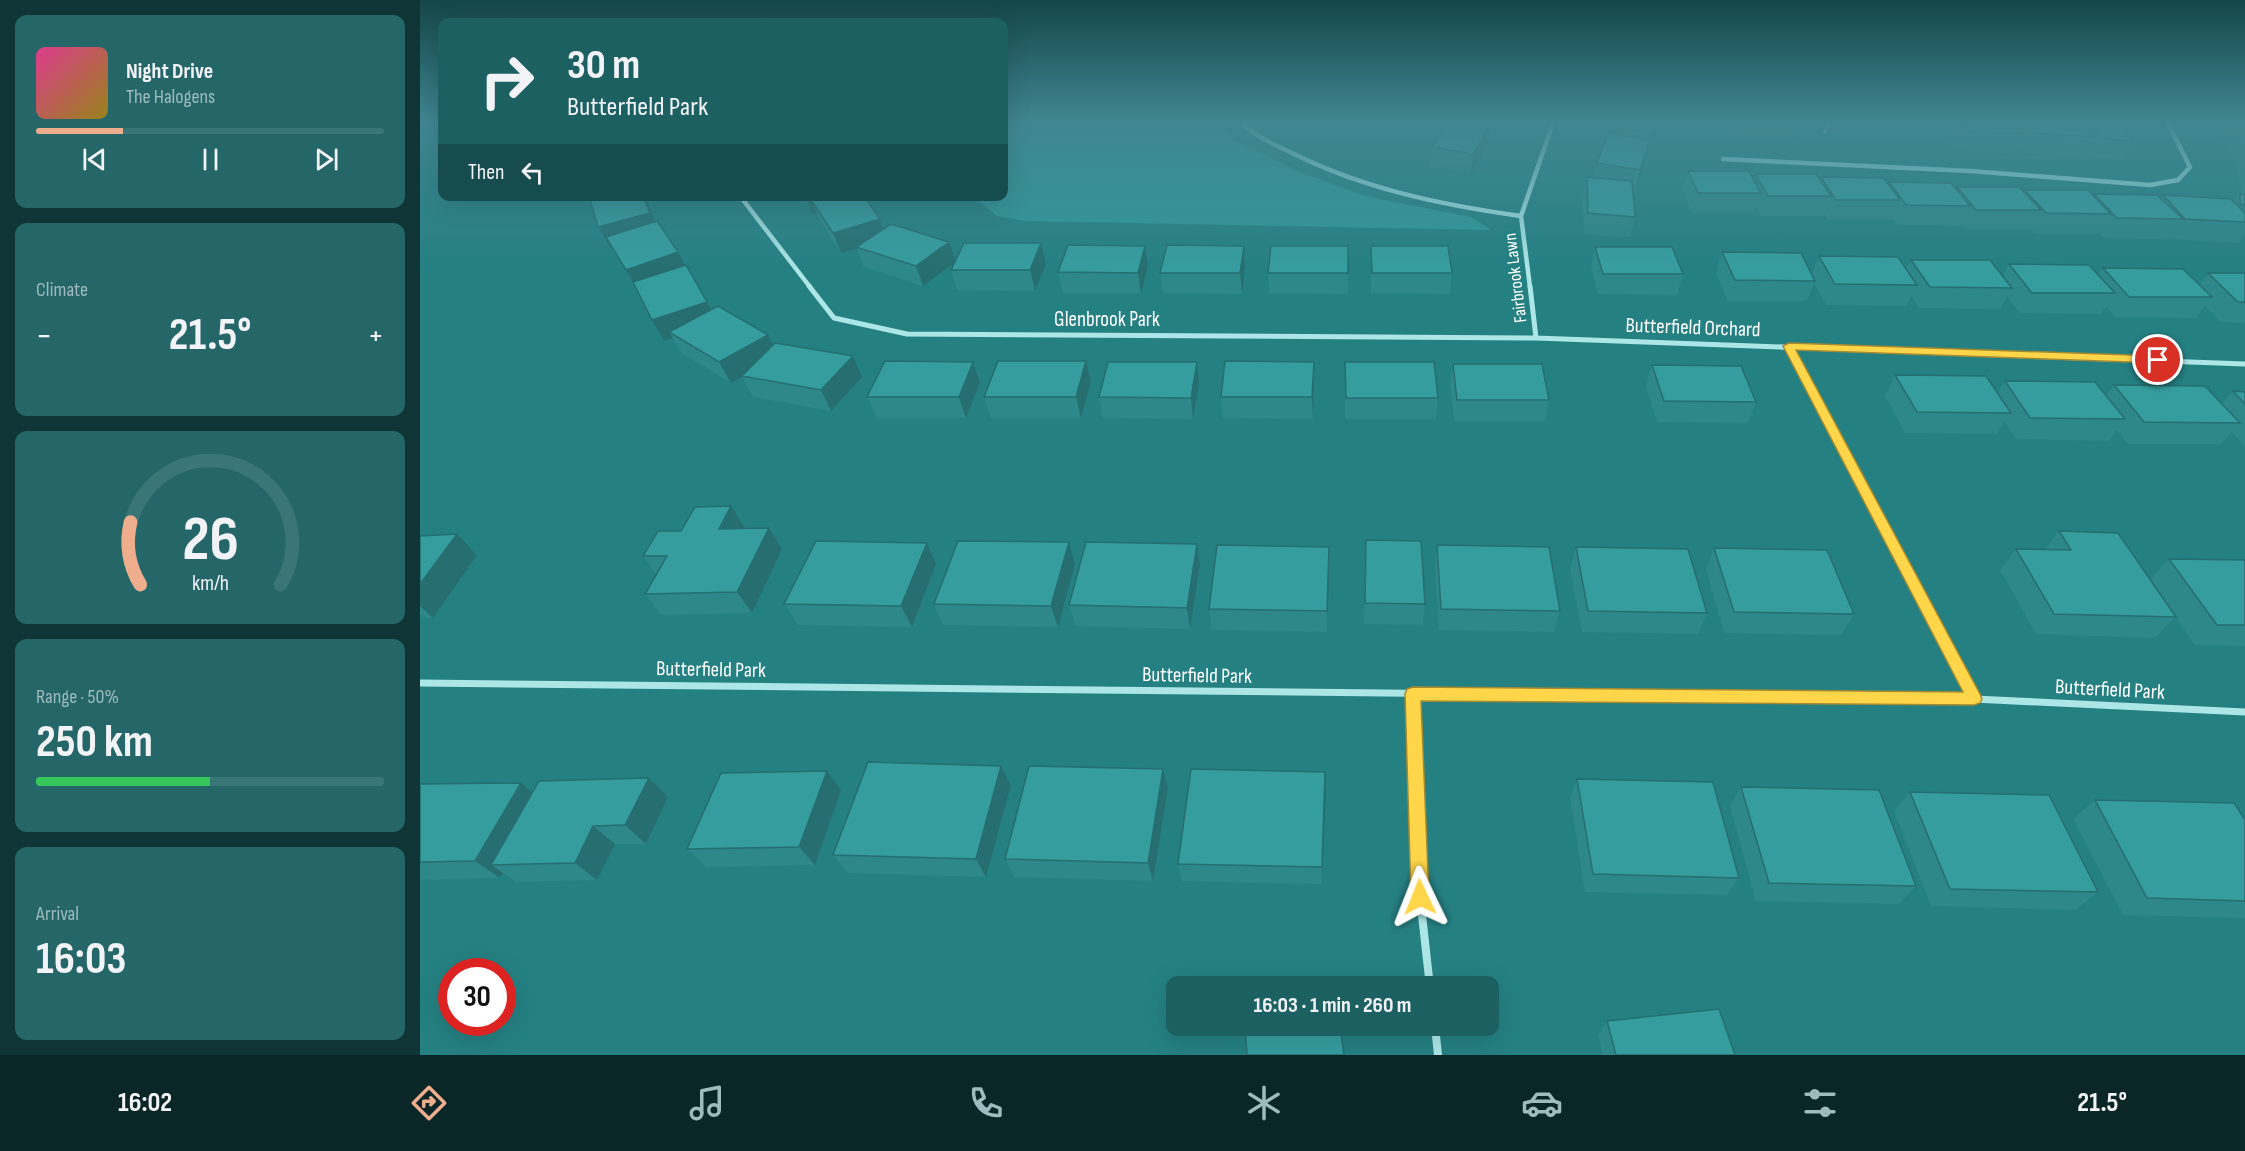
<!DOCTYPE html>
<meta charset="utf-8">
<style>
:root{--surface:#1c6062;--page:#256668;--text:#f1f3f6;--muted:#a0bbbe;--line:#3a7577;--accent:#eead8d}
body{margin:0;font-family:"Sofia Sans Condensed",sans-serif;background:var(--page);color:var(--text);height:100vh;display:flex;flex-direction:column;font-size:22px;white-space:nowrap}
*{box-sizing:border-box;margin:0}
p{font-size:20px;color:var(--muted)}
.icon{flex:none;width:33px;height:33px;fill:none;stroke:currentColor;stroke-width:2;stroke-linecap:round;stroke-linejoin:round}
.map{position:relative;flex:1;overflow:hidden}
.panel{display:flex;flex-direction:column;gap:15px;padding:15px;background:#0f3536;width:420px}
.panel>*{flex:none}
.hud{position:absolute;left:18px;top:18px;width:570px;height:183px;border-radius:12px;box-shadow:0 6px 24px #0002;background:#1c6062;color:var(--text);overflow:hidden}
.speed{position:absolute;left:18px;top:958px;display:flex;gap:12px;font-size:30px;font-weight:700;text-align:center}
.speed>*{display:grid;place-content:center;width:78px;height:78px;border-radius:50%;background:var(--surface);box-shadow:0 6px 24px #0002;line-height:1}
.speed .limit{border:9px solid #d22;background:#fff;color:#111}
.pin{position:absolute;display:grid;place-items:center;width:51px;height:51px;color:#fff;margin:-26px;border:3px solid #fff;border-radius:50%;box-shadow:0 2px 6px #0007}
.me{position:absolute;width:66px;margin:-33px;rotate:358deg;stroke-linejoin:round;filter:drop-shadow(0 0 4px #0008)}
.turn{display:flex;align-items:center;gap:21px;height:126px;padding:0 30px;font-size:27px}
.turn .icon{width:78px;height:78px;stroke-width:2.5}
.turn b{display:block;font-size:42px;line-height:51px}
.then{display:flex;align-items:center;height:57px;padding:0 30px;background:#0003;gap:12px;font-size:22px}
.big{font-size:45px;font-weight:700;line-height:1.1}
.panel .card{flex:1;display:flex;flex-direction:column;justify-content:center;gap:9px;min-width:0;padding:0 21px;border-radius:12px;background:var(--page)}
.panel .dial{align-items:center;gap:0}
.dial svg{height:156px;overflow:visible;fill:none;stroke:var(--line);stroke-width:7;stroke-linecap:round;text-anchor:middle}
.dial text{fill:var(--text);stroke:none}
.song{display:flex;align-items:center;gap:18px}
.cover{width:72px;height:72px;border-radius:9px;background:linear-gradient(135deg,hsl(330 70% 55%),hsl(50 70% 35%))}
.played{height:6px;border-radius:3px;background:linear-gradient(90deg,var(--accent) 25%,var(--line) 25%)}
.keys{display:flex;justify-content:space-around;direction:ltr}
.heat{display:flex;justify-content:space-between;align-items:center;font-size:33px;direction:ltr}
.charge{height:9px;border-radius:4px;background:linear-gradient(90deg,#34c759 50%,var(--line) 0)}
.trip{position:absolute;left:746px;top:976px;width:333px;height:60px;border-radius:12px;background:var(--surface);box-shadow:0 6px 24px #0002;font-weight:700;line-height:60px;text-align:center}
.menu{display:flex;height:96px;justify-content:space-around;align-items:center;background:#0b2627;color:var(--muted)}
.menu .icon{width:42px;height:42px}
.menu .current{color:var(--accent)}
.menu b{font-size:27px;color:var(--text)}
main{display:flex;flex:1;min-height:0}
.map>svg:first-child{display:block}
.green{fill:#30999a}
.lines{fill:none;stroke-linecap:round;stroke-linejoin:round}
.street-far3{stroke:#ade6e7;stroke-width:4.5}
.street-far2{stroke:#ade6e7;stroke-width:5}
.street-far1{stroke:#ade6e7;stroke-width:7}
.street{stroke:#ade6e7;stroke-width:8}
.wall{fill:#2e8789}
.shaded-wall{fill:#266e6f}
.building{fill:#369d9f;stroke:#266e6f;stroke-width:1.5}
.route{fill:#ffd54a;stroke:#a68a30;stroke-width:1.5}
.labels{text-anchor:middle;stroke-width:6;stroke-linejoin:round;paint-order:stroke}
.far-street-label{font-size:18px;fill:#fff;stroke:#258082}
.street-label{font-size:21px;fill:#fff;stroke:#258082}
</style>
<main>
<section class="panel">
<div class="card">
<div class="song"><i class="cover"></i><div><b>Night Drive</b><p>The Halogens</p></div></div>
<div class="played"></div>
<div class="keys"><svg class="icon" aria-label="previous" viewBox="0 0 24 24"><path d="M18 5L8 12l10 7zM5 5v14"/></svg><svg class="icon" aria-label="pause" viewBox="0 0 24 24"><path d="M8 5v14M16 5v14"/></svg><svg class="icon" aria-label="next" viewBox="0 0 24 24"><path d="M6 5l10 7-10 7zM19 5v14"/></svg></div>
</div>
<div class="card"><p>Climate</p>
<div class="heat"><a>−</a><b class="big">21.5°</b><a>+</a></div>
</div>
<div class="card dial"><svg viewBox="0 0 100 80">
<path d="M14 69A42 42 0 1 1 86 69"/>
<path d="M14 69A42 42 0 0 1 9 37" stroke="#eead8d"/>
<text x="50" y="56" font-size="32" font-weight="700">26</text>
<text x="50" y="72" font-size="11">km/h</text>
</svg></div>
<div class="card"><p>Range · 50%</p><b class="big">250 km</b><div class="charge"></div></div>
<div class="card"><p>Arrival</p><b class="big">16:03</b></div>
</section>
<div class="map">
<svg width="1825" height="1055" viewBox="0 0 1825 1055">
<rect width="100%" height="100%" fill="#258082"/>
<path class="green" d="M584 123H794L818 142 877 171 945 196 1051 217 1071 230 605 221 577 216 554 197 584 196Z"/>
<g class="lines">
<path class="street-far3" d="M821 123C836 136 854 145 872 153 944 189 1022 205 1101 216
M1405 131 1409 123
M1303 159 1550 171 1730 185 1758 180 1770 167 1748 123
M320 196 390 287
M1110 287 1101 216 1133 123"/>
<path class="street-far2" d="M389 286 414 318 487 334 1116 338 1825 364
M1110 286 1116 338
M1369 346 1445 490"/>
<path class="street-far1" d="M1444 489 1554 699
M0 683 1554 699 1825 712
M993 694 995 742"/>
<path class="street" d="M995 741 1000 897 1010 987
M1015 1026 1018 1055"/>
</g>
<path class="wall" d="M1028 123H1080L1073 136 1069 135 1068 144 1051 173 1010 166 1012 147Z
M1192 123H1236L1228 152H1227L1216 190H1213L1215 217 1210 237 1164 234 1163 197 1167 177 1174 178 1177 163 1189 133Z
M1381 123 1375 141 1301 133 1284 124Z
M1527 123H1662L1664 125V123H1698L1713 141 1701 160 1671 158 1665 151 1662 156 1602 153 1598 147 1594 154 1534 150 1523 131Z
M1786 123H1825V234L1819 243 1751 239 1750 237 1749 239 1685 238 1680 233 1679 234H1614L1610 229 1609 230H1546L1541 224 1540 226 1477 225 1472 218 1471 220H1408L1404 213 1403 216H1341L1336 208 1334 213H1273L1262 190 1268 171 1333 179 1335 174 1400 180 1401 177 1468 184 1469 182 1536 188 1537 187 1604 192 1605 190 1673 195 1674 194 1741 198 1743 195 1814 202 1820 194H1822L1820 185 1821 184H1820L1815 159 1817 157 1795 131 1796 130H1794Z
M168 196H225L236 221 258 252 292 310 348 335 353 345 433 356 442 377 411 411 333 397 322 377 311 383 262 353 253 338 244 341 213 282 192 247H190Z
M382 196H444L460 219 463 229 535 261 621 243 626 264 615 291 537 290 531 270 534 264 503 286 444 267 437 249 421 253 400 221 397 213 392 214Z
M928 246V294L849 293 848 273Z
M951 246 1032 273 1030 294 951 293Z
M1175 247 1263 274 1257 295 1178 294 1171 267Z
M1302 252 1392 274 1399 256 1486 269 1491 260 1583 276 1589 264 1678 275 1683 268 1779 285 1788 273H1825V323L1801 322 1785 306 1776 318 1695 317 1686 307 1681 314 1600 313 1587 297 1580 309 1499 308 1491 296 1486 306 1406 305 1394 283 1387 301H1308L1296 273Z
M728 266 721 293H643L638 272Z
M825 267 822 294 743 293 740 273Z
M553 362 560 383 546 418H457L447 397Z
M777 362 779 383 773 419 683 418 679 397Z
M894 362 893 419 803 418 801 397Z
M925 362 1018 398 1016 419H925Z
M1033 364 1129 400 1125 421H1034L1030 385Z
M1232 365 1336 402 1328 423 1237 422 1226 386Z
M1475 375 1577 393 1585 381 1686 395 1694 385 1802 404 1813 391 1825 392V447L1812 432 1801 444H1708L1697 430 1689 441 1596 439 1585 422 1577 434 1485 433 1465 396Z
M671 383 661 418H571L564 397Z
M325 528 324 529 362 549 332 613 241 615 225 594 236 574 223 556 261 531Z
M1639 531 1730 579 1749 559 1825 560V646L1775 645 1755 617 1735 638 1616 634 1580 570 1596 549 1625 550Z
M0 536 57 555 13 618H0Z
M946 540 1005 604 1003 625 944 624Z
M649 542 655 564 638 627 523 625 514 604Z
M777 544 780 565 770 629 656 626 649 605Z
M1017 545 1140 611 1134 632 1019 630 1015 566Z
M1156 547 1287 613 1278 634 1162 632 1150 568Z
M1294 548 1434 614 1421 635 1304 633 1286 569Z
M516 564 492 627 378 625 364 604Z
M909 568 907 632 792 630 789 609Z
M581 766 591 785 566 877 428 873 413 855Z
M743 769 748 788 733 881 594 877 585 859Z
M407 771 421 790 395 865 286 867 267 849Z
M1157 779 1319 878 1307 895 1165 892 1150 798Z
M0 784 112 792 248 797 226 844H195L177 880 96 882 83 873 80 878 0 880Z
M1321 787 1496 886 1479 904 1336 901 1310 806Z
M906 791 902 884 762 881 758 864Z
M1490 792 1678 892 1655 910 1511 906 1474 811Z
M1675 800 1825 819V918L1703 915 1653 819Z
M1187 1021 1315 1055H1183L1178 1035Z"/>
<path class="shaded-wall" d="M1074 123H1080L1073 136Z
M1235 123H1236L1228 152 1232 133Z
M1070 125 1068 144 1051 173 1053 154Z
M1230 140 1225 159 1216 190 1220 170Z
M223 196H225L228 203 241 234 190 247 178 227Z
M385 196H436L392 201 397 213 392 214Z
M460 219 467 239 436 247 437 249 421 253 413 233Z
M529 242 536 262 503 286 496 266Z
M621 243 626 264 615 291 610 270Z
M725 246 728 266 721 293 718 273Z
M824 246 825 267 822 294 820 273Z
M258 252 269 273 218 290 206 270Z
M287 302 299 322 249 332 253 338 244 341 232 320Z
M348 335 359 356 311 383 299 362Z
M433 356 442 377 411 411 401 390Z
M666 361 671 383 661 418 656 397Z
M553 362 560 383 546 418 539 397Z
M777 362 779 383 773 419 771 398Z
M894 362V383L893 419 892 397Z
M311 506 325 528 313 550 299 529Z
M349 528 362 549 332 613 317 592Z
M37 534 57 555 13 618 0 606V584Z
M649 542 655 564 638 627 631 606Z
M507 543 516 564 492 627 481 606Z
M777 544 780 565 770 629 767 608Z
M909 547V568L907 632V611Z
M581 766 591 785 566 877 556 859Z
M743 769 748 788 733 881 728 863Z
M407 771 421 790 395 865 379 847Z
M905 772 906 791 902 884V867Z
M229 778 248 797 226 844 205 825Z
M101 783 123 802 71 865 83 873 80 878 55 861Z
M173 826 195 844 177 880 155 863Z"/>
<path class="building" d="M1028 123H1063L1070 125 1053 154 1012 147Z
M1192 123H1235L1232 133 1191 126Z
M1539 123H1596L1604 134 1544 131Z
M1605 123H1662L1673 137 1612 133Z
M1670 123H1698L1713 141 1682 139Z
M1817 123H1825V132Z
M1188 133 1230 140 1220 170 1177 163Z
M1268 171H1329L1341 193H1278Z
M1335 174H1396L1411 196H1348Z
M1167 177 1212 181 1215 217 1168 213Z
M1401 177 1464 178 1480 200H1416Z
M1469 182 1531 183 1550 206 1486 205Z
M1537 187H1599L1621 210H1556Z
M1605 190H1668L1691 214 1626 213Z
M1674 194 1737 195 1763 219 1697 218Z
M1820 194 1825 195V205L1820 204Z
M1743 195 1811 199 1825 213V222L1765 219Z
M169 196H223L230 213 178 227Z
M408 196H444L460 219 413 233 392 201Z
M237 221 258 252 206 270 186 237Z
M471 224 529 242 496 266 436 247Z
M544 243H621L610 270H531Z
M648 245 725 246 718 273 638 272Z
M747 245 824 246 820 273H740Z
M851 246H928V273H848Z
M951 246H1028L1032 273H952Z
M1175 247H1252L1263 274H1183Z
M1302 252 1381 253 1395 281 1315 280Z
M1399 256 1478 257 1497 285 1415 284Z
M1491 260H1570L1592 288 1510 287Z
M1589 264 1669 265 1695 293H1612Z
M266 265 287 302 232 320 213 282Z
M1683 268 1763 269 1792 297H1709Z
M1788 273H1825V302H1818Z
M298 306 348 335 299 362 249 332Z
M355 343 433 356 401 390 322 376Z
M465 361 553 362 539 397H447Z
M578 361H666L656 397H564Z
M805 361 894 362 892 397H801Z
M688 362H777L771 398 679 397Z
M925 362H1014L1018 398H926Z
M1033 364H1122L1129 400H1037Z
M1232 365 1321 366 1336 402 1244 401Z
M1475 375 1566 376 1591 413 1497 412Z
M1585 381 1675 382 1705 419 1610 418Z
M1694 385 1785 386 1820 423 1724 422Z
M1813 391 1825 392V404Z
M311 506 299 529 349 528 317 592 225 594 247 556H223L238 531H261L275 507Z
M1639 531 1698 533 1756 617 1634 614 1596 549 1651 550Z
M37 534 0 584V536Z
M946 540 1001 541 1005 604 945 603Z
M396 541 507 543 481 606 364 604Z
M538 541 649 542 631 606 514 604Z
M666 542 777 544 767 608 649 605Z
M797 545 909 547 907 611 789 609Z
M1017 545 1129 547 1140 611 1021 609Z
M1156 547 1268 549 1287 613 1168 611Z
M1294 548 1407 550 1434 614 1314 612Z
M1749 559 1825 560V625H1797Z
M448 762 581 766 556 859 413 855Z
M609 766 743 769 728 863 585 859Z
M771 769 905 772 902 867 758 864Z
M407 771 379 847 267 849 301 773Z
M229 778 205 825 173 826 155 863 71 865 119 781Z
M1157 779 1293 782 1319 878 1173 874Z
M101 783 55 861 0 862V784Z
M1321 787 1459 790 1496 886 1349 883Z
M1490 792 1629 795 1678 892 1530 889Z
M1675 800 1814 803 1825 820V901L1727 898Z
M1299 1009 1315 1055H1196L1187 1021Z
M825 1026H920L924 1055H827Z"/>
<linearGradient id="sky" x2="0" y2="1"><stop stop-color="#144648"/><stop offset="0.45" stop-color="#408692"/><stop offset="1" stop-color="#408692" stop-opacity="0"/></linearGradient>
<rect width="1825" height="271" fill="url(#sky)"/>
<path class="route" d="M1369 343 1738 356 1744 360 1738 363 1376 350 1560 694 1562 699 1560 703 1554 705 1001 701 1009 897 1007 904 1000 906 994 904 991 897 985 694 987 689 993 687 1543 692 1363 346Z"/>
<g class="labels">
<g class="far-street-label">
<text transform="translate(1095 278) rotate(-97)" y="6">Fairbrook Lawn</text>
</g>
<g class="street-label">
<text x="687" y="326">Glenbrook Park</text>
<text transform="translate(1273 327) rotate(2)" y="7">Butterfield Orchard</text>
<text transform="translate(291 669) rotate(1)" y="7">Butterfield Park</text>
<text transform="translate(777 675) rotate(1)" y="7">Butterfield Park</text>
<text transform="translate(1690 689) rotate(3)" y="7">Butterfield Park</text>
</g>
</g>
</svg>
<div class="speed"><div class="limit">30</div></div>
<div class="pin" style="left:1738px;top:360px;background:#d93025"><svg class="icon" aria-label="arrive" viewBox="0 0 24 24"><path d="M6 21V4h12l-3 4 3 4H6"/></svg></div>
<svg class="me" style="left:1000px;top:897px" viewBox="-20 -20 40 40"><path d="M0-17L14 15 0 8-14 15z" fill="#ffd54a" stroke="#fff" stroke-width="4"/></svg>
<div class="trip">16:03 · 1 min · 260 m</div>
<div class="hud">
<div class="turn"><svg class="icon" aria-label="right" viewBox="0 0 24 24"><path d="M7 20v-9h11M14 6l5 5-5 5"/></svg><div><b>30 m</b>Butterfield Park</div></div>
<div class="then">Then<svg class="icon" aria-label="left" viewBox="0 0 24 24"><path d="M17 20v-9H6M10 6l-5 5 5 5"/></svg></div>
</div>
</div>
</main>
<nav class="menu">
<b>16:02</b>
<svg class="icon current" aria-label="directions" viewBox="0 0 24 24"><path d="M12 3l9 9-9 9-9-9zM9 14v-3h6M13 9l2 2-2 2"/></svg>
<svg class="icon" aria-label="music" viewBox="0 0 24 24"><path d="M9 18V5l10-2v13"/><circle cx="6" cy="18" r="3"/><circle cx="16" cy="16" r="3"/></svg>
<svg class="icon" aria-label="phone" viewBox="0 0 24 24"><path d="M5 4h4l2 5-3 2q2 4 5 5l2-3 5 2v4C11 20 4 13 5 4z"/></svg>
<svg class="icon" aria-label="climate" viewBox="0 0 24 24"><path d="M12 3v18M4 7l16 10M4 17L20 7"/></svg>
<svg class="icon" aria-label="car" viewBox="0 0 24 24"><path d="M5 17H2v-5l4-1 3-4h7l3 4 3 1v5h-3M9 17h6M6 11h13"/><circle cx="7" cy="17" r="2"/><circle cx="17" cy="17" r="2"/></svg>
<svg class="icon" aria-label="filters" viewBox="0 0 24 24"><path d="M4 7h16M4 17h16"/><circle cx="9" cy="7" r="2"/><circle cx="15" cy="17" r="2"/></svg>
<b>21.5°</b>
</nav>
